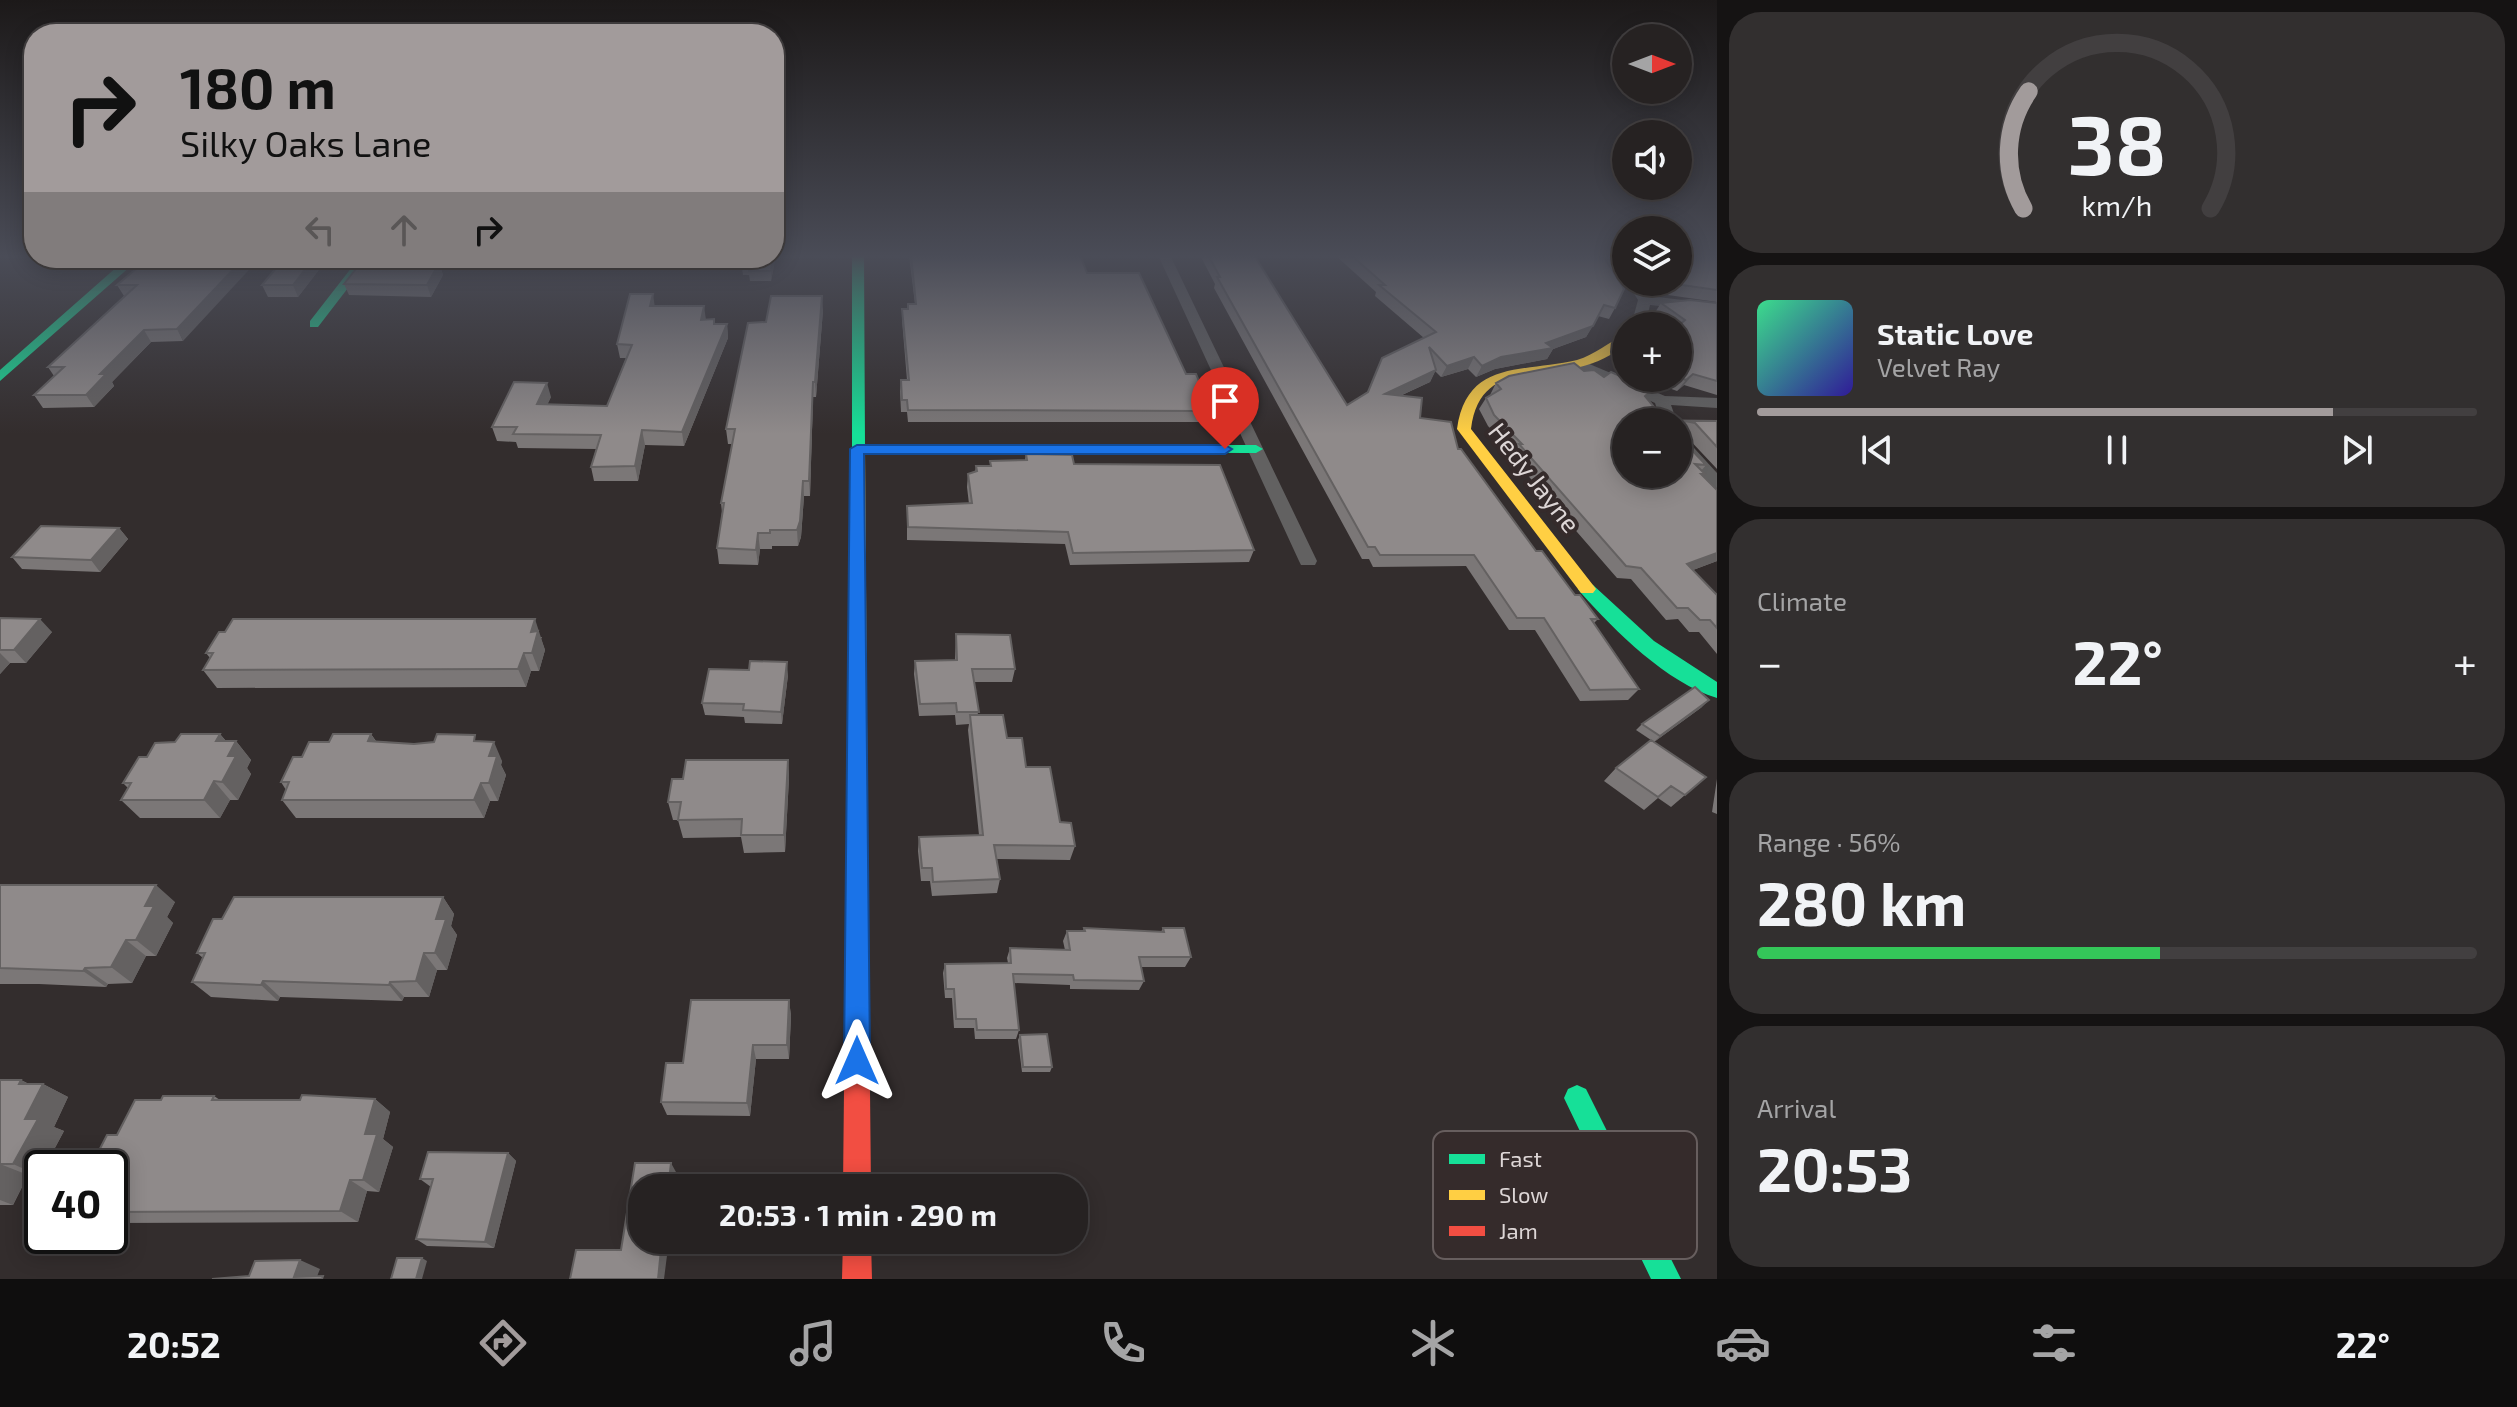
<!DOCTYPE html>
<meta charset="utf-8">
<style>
:root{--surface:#262222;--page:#322f2f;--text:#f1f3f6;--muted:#a4a4a5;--line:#423f40;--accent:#a29b9b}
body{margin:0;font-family:"Exo 2",sans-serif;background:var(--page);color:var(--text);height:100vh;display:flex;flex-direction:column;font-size:30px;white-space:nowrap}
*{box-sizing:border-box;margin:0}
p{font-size:26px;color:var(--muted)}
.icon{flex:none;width:44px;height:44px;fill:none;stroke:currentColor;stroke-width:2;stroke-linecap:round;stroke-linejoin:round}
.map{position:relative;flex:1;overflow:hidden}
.panel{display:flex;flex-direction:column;gap:12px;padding:12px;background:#151313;width:800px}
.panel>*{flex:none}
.banner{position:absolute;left:24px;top:24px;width:760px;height:244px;border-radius:32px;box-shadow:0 4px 20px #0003,0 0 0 2px var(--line);background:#a29b9b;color:#111;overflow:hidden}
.needle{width:52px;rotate:90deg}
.tools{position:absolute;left:1612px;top:24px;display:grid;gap:16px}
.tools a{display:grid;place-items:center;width:80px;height:80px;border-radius:50%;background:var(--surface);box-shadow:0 4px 20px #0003,0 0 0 2px var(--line);font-size:40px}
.speed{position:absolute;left:24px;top:1150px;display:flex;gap:16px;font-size:40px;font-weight:700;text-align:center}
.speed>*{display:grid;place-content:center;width:104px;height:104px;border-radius:50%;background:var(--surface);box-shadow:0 4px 20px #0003,0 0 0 2px var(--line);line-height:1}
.speed .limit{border:4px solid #111;border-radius:12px;background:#fff;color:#111}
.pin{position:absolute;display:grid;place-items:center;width:68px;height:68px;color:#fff;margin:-82px -34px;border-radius:50% 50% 50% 0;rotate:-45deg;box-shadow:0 0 8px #0007}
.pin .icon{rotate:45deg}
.me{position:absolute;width:88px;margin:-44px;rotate:0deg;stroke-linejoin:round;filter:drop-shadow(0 0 6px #0008)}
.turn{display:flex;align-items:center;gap:28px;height:168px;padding:0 24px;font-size:36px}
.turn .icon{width:104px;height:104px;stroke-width:2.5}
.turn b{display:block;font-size:56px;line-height:68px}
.lanes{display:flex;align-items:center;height:76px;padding:0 24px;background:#0003;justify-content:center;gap:40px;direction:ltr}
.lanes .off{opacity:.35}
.big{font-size:60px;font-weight:700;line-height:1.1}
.panel .widget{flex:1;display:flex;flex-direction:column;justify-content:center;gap:12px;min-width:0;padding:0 28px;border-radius:32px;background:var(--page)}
.panel .dial{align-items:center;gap:0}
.dial svg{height:208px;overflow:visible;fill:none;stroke:var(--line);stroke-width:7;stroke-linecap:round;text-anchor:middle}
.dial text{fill:var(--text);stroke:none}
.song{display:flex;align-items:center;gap:24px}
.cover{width:96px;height:96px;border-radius:12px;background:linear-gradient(135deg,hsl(150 70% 55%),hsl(250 70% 35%))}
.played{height:8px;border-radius:4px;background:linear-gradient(90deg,var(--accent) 80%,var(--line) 80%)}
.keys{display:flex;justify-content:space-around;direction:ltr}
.heat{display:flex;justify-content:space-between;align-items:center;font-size:44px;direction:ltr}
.charge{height:12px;border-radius:6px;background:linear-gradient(90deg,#34c759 56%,var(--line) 0)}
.trip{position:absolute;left:628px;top:1174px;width:460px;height:80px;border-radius:32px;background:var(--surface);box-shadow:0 4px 20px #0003,0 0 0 2px var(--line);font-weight:700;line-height:80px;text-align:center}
.tabs{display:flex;height:128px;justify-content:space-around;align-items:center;background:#0f0e0e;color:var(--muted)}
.tabs .icon{width:56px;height:56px}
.tabs .selected{color:var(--accent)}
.tabs b{font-size:36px;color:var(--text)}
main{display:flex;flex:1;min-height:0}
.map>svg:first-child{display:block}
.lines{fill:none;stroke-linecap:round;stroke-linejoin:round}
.street{fill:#626161;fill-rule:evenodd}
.fast{fill:#16e098;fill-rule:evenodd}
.slow{fill:#ffcf43;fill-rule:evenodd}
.jam{fill:#f24e42;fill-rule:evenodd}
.wall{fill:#7b7777}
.shaded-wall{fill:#646161}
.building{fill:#8f8a8a;stroke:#646161;stroke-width:2;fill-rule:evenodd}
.route{fill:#1a73e8;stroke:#114b97;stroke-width:2}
.labels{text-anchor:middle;stroke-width:8;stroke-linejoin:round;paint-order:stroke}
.street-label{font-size:26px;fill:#ddd6d6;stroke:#352b2b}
.key{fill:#352b2b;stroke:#675e5e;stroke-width:2}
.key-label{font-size:22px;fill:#ddd6d6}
</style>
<main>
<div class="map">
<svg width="1717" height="1279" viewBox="0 0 1717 1279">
<rect width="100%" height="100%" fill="#332d2d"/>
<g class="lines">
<path class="street" d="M1158 255H1170L1317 561 1315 565H1301L1299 561Z
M1606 255H1618L1626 265V277L1621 276Z
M1627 282H1639L1649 296 1717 304V312L1650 305 1645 326H1631L1638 300Z
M1580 360 1665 396 1717 398V408L1671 405 1677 422H1661L1655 403 1575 367 1573 364Z
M1678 435 1684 437 1717 473V488L1711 487 1679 454Z"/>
<path class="fast" d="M852 255H864L865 445H1256L1263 449 1256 453 852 452Z
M127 258H140L0 381V370Z
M359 258H371L318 327H310V321Z
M1587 583 1593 585 1654 641 1717 682V698C1667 683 1615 631 1581 593L1578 589 1581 585Z
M1577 1085 1586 1089 1681 1279H1651L1564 1098 1568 1089Z"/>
<path class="slow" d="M1626 335V345C1612 355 1597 363 1580 367 1531 378 1479 365 1471 429L1593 585 1596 589 1593 593H1581L1457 429C1467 359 1523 373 1577 360 1595 355 1609 341 1626 335Z
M858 445 865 449 869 992 866 1000 857 1004 848 1000 845 992 851 449Z"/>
<path class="jam" d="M857 980 866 984 869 992 871 1188H843L845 992 848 984Z
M843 1240H871L872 1279H842Z"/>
</g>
<path class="wall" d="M776 255 771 281H750L749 275H743L742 268 678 267 676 258Z
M909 255H1080L1087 273 1186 374 1210 406 1206 417H1200L1199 422H908L907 412H901L900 391 901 380H907L902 320V309H908V304H915Z
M1203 255H1254L1347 405 1367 392 1424 338 1375 296 1376 292 1335 255H1616L1620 260 1612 271 1615 308 1609 319 1598 316 1586 337 1553 349 1547 359 1495 369 1476 377 1468 369 1441 377 1435 371 1430 382 1400 396 1420 418 1458 449 1536 551 1598 619 1594 623 1639 689 1628 700 1580 701 1535 630H1509L1466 566 1373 567 1369 559H1362L1214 288 1215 284 1202 259Z
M1717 255V302L1668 295 1656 282H1678Z
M149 258 183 341 151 342 112 382 114 386 94 407 43 408 34 395 54 376 48 367 124 296 117 285Z
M272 258H328L298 297H268L262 285 279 264Z
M439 263 443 275 431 297 349 295 344 284Z
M1661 303H1717V395L1684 385 1677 391 1663 386 1658 390 1630 378H1678V326H1670L1654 314Z
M655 306 706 320 714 324H727L728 338 684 446 645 445 638 481H594L591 467 596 449 518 448 516 442 497 441 492 427 551 397 547 404 607 406 626 358H620L617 344Z
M823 310 816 397H813L810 496H804L801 537 798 546H772V549H760L758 565 719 564 717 548 722 512 721 503 732 444H728L726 429 766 322Z
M1584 371 1604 377 1647 398 1654 407 1644 420 1717 421V469L1685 435 1686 444 1706 465 1701 471 1705 474 1703 476 1717 561 1693 570 1717 595V654L1699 632H1689L1678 619 1666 620 1631 579 1617 578 1511 456 1513 453 1488 426 1479 409 1486 398 1490 395 1496 383Z
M1026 454 1074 464 1254 550 1249 562 1070 565 1065 544 907 540V506L969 504 967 487 968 474 975 472 976 466H990V461L1025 460Z
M119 528 128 539 100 572 22 569 12 557Z
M0 618 52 632 26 663H10L0 674Z
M956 634 1015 669 1012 682H974L978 715 1007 738 1075 846 1070 860 997 859 1000 879 997 893 932 896 930 881H921L918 851 919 837 979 835 968 730 969 724 956 725 955 715 919 716 914 674 915 661 955 660Z
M542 637 541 639 545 650 539 671H531L526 687 217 688 203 670 210 658 206 653Z
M788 675 782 724 745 723 744 717 705 715 702 703Z
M1702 707 1654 742 1706 777 1671 807 1658 798 1644 810 1604 781 1616 768 1651 740 1636 730 1642 724Z
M220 734 226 741H236L251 760 247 768 251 774 238 800H230L220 818H140L121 800 128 788 123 783 147 757Z
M371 734 376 741 414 744 479 741 502 761 501 765 506 775 498 801H490L484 818H296L282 800 286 790 281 782 302 757 329 742Z
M788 760 789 778 785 852 744 853 741 837 683 838 678 820H673L668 802 683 779Z
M1717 779V814L1712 812Z
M0 885 175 902 167 917 173 923 156 956H146L132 983 108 984 106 987 39 984H0Z
M443 897 454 914 451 926 457 935 447 970H437L429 997H404L402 1001 280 997 278 1001 211 997 192 982 203 958 197 953Z
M1084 928 1161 932 1163 928 1191 957 1185 967H1141L1144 981 1139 990 1070 989V985L1014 983 1019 1030 1016 1039H975L974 1028H954L952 998H945L943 973 945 964 1008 963 1007 958 1010 948 1065 950 1063 941 1067 931H1083Z
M789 1000 791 1016 789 1059H756L750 1116 667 1115 661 1102 683 1063Z
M1020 1035 1052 1067 1050 1072H1022L1018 1040Z
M0 1080H21L29 1084H43L68 1097 54 1127 64 1131 40 1176 28 1175 13 1205H0Z
M214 1096 220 1100 375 1099 390 1112 383 1139 393 1147 379 1192 367 1191 358 1222 110 1223V1168L117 1135 161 1100Z
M508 1153 516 1161 494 1248 427 1246 416 1239 431 1187 420 1179Z"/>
<path class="shaded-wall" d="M774 255H776L771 281V271Z
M244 258H260L183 341 177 329Z
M314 258H328L298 297 293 285Z
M439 263 443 275 431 297 427 285Z
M653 294 655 308 650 306Z
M822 296 823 310 816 397 815 382Z
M704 306 706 320H701Z
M727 324 728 338 684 446 682 432Z
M1593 326 1586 337 1553 349 1547 359 1495 369 1476 377 1482 366 1501 357Z
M144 330 151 342 112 382 114 386 94 407 86 395 100 374Z
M1474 357 1468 369 1441 377 1447 366Z
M1436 370 1430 382 1380 405 1385 394Z
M1693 374 1684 385 1677 391 1686 380Z
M813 382V397L810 496 809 481Z
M547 383 551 397 541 419 537 404Z
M1654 407 1646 418 1642 422H1637Z
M642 430 645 445 638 481 635 466Z
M803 481 804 496 801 537 798 546 797 530Z
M119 528 128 539 100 572 91 560Z
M758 533 760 549 758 565 756 550Z
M1717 553V561L1677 576 1687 564Z
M40 619 52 632 26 663 14 650Z
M535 619 545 650 539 671 532 653 531 632Z
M0 653 10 663 0 674Z
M524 653 531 671 526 687 518 669Z
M787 662 788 675 782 724 781 712Z
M1709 700 1702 707 1654 742 1660 736Z
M220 734 232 749 236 741 251 760 247 768 251 774 238 800 222 782 216 741Z
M371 734 383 753 368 741Z
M494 742 502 761 501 765 506 775 498 801 489 783V756Z
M788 760 789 778 785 852 784 835Z
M214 781 230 800 220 818 204 800Z
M481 783 490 801 484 818 474 800Z
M156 885 175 902 167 917 173 923 156 956 136 940 145 906Z
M443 897 454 914 451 926 457 935 447 970 435 953 436 919Z
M126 940 146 956 132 983 111 967Z
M424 953 437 970 429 997 416 981Z
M85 968 108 984 106 987 83 971Z
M263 981 280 997 278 1001 261 985Z
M390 982 404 997 402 1001 389 985Z
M789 1000 791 1016 789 1059 787 1045Z
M753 1045 756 1059 750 1116 747 1103Z
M21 1080 40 1090 43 1084 68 1097 54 1127 64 1131 44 1168H42L40 1176 13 1164 25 1119 19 1084Z
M375 1099 390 1112 383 1139 393 1147 379 1192 363 1180 365 1134Z
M508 1153 516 1161 494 1248 485 1242Z
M671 1163 676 1172 674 1188H668Z
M0 1164 28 1175 13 1205 0 1200Z
M350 1180 367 1191 358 1222 340 1211Z
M662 1240H669L664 1279H658Z
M422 1258 427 1261 422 1279H416Z
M300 1260 320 1269 316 1279 294 1277Z"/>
<path class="building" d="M911 255H1080L1087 273H1139L1186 374H1196L1210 406H1200L1202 411 908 410 907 400H902L901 380H909L902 309H908V304H916Z
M1208 255H1254L1347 405 1368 392 1382 358 1436 332 1379 285H1385L1351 255H1616L1620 260 1605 259 1624 289 1615 308 1604 305 1593 326 1546 343 1553 348 1501 357 1482 366 1474 357 1447 366 1429 347 1436 370 1385 394 1422 398 1420 418 1451 422 1458 449H1461L1536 551H1542L1575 595H1580L1598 619H1591L1639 689 1590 690 1544 618H1517L1474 555H1380L1375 547H1368L1217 277H1220Z
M1678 255H1717V290L1675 284 1673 282H1678Z
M149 258H244L177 329 144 330 100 374H106L86 395H34L64 367H48L137 285H117Z
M280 258H314L293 285H262L283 260Z
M744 258H773L771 271H749L750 265H742Z
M439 263 427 285 344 284 359 265Z
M630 294H653L650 306H704L701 320 714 319V324H727L682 432 642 430 635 466 591 467 601 435 513 434 517 427H492L514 382 547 383 537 404 607 406 632 345 617 344Z
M771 296H822L815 382H813L809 481H803L800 521 797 530H770V533H758L756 550 717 548 724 503H721L735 429H726L748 323 766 322Z
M1690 300 1717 303V381L1693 374 1686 380 1678 377V359L1690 358 1678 354V326L1685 320 1661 303Z
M1574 363 1584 371 1594 370 1604 377 1611 372 1652 390 1645 396 1654 407 1639 420 1717 421V447L1695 423 1685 421 1686 444 1706 465 1695 464 1705 474H1701L1717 490V553L1687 564 1717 595V628L1710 620H1700L1688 608H1677L1641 568 1626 566 1519 444H1522L1494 415 1486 398 1501 389 1496 383 1509 376ZM1626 422H1678V474H1626Z
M1026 454 1072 455 1074 464 1220 465 1254 550 1073 553 1068 532 908 527 907 506 972 503 968 474 977 471 976 466H991L990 461 1027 460Z
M41 526 119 528 91 560 12 557Z
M0 618 40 619 14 650H0Z
M233 619H535L531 632 538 631 532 653H524L518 669 203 670 213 653H206L219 632H225Z
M956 634 1010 635 1015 669H972L979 712H957L956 703 920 704 915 661 957 660Z
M750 661 787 662 781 712 743 710 744 704 702 703 709 669 749 670Z
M1695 687 1709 700 1660 736 1642 724Z
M970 715H1003L1007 738H1022L1026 767H1050L1060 822 1071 823 1075 846 994 845 1000 879 933 882 932 868H922L919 837 983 835Z
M181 734H220L216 741H236L228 756H236L222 782 214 781 204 800H121L131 783H123L139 757H147L155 743 175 742Z
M333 734H371L368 741 414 744 434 742 437 734 475 735 474 741 494 742 489 756H497L489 783H481L474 800H282L289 782H281L293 757H302L309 742H329Z
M1651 740 1706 777 1685 795 1671 786 1658 797 1616 768Z
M686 760H788L784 835H741L742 819 678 820 681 802H668L672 779H683Z
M0 885H156L145 906H154L136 940H126L111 967 85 968 83 971 0 968Z
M234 897H443L436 919H446L435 953H424L416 981 390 982 389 985 263 981 261 985 192 982 205 953H197L213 919H222Z
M1084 928 1164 932 1163 928H1184L1191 957H1139L1144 981 1074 980 1073 975 1013 974 1019 1030H977L976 1019H956L954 989H946L945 964 1011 963 1010 948 1070 950 1067 931H1085Z
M691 1000H789L787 1045H753L747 1103 661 1102 666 1063H683Z
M1047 1034 1052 1067H1023L1020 1035Z
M0 1080H21L19 1084H43L25 1119H38L13 1164H0Z
M302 1095 375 1099 365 1134H377L363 1180H350L340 1211 110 1212V1168H90L107 1135H117L135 1100H161L163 1096H214L212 1100H300Z
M428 1152 508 1153 485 1242 416 1239 433 1179H420Z
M635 1163H671L668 1188H642V1240H662L658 1279H570L576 1250H621Z
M397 1258H422L416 1279H391Z
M300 1260 294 1277 323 1276 322 1279H212L249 1276 255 1261Z"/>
<linearGradient id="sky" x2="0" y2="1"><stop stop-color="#1c1919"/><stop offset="0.59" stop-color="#4a4c57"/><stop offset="1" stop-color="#4a4c57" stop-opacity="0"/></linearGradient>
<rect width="1717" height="434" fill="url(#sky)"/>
<path class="route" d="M857 445H1225L1232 449 1225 454H864L870 1061 866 1070 857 1074 848 1070 844 1061 850 449Z"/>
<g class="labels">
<g class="street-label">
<text transform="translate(1534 478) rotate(52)" y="9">Hedy Jayne</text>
</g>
</g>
<rect x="1433" y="1131" width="264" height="128" rx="12" class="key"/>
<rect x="1449" y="1154" width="36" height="10" fill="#16e098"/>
<rect x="1449" y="1190" width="36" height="10" fill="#ffcf43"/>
<rect x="1449" y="1226" width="36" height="10" fill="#f24e42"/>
<g class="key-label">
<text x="1499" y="1167">Fast</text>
<text x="1499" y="1203">Slow</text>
<text x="1499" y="1239">Jam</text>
</g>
</svg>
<div class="tools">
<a><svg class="needle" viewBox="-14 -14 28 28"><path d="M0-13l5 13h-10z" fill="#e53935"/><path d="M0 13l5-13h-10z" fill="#a4a4a5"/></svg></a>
<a><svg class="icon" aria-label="sound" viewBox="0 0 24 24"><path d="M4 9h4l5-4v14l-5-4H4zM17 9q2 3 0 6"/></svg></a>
<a><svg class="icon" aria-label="layers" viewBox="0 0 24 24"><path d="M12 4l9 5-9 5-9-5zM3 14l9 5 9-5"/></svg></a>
<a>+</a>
<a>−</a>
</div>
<div class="speed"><div class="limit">40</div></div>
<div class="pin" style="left:1225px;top:449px;background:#d93025"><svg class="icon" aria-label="arrive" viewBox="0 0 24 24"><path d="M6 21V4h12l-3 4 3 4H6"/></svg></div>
<svg class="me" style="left:857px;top:1061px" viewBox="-20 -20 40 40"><path d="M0-17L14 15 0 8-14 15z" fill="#1a73e8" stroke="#fff" stroke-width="4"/></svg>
<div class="trip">20:53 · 1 min · 290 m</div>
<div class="banner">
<div class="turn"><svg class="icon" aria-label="right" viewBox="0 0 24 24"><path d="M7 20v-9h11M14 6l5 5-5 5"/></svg><div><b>180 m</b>Silky Oaks Lane</div></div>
<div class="lanes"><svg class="icon off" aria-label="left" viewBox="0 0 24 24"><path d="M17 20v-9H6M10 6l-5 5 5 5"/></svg><svg class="icon off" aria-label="ahead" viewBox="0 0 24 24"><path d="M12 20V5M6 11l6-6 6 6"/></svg><svg class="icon" aria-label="right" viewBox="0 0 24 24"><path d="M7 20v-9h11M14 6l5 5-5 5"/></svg></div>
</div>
</div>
<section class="panel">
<div class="widget dial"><svg viewBox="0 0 100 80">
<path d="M14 69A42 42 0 1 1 86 69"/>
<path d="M14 69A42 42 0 0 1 16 24" stroke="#a29b9b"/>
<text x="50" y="56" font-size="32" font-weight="700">38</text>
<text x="50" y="72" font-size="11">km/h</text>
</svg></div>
<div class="widget">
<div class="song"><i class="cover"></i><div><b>Static Love</b><p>Velvet Ray</p></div></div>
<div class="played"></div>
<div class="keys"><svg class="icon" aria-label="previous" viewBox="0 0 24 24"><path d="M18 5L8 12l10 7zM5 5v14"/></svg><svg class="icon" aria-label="pause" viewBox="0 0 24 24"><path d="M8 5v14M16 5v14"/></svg><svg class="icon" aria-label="next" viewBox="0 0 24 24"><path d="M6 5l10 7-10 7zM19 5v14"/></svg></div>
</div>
<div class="widget"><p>Climate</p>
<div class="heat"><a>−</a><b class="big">22°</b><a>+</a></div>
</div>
<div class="widget"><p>Range · 56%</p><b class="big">280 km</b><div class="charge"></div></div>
<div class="widget"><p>Arrival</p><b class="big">20:53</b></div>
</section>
</main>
<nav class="tabs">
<b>20:52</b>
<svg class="icon selected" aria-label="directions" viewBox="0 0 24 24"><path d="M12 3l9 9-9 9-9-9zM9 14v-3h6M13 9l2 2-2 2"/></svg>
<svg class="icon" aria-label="music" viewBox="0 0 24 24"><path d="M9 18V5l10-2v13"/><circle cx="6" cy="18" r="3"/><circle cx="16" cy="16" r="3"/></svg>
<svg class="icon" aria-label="phone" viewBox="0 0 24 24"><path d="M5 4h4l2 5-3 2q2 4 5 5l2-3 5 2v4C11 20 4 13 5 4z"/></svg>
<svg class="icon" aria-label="climate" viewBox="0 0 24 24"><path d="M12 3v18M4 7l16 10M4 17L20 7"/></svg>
<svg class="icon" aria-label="car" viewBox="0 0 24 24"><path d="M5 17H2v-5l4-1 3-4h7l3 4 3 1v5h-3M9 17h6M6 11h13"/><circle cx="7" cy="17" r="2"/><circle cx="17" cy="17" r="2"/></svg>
<svg class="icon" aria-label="filters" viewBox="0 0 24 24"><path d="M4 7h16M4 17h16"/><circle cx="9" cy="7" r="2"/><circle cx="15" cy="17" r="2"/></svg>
<b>22°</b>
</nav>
